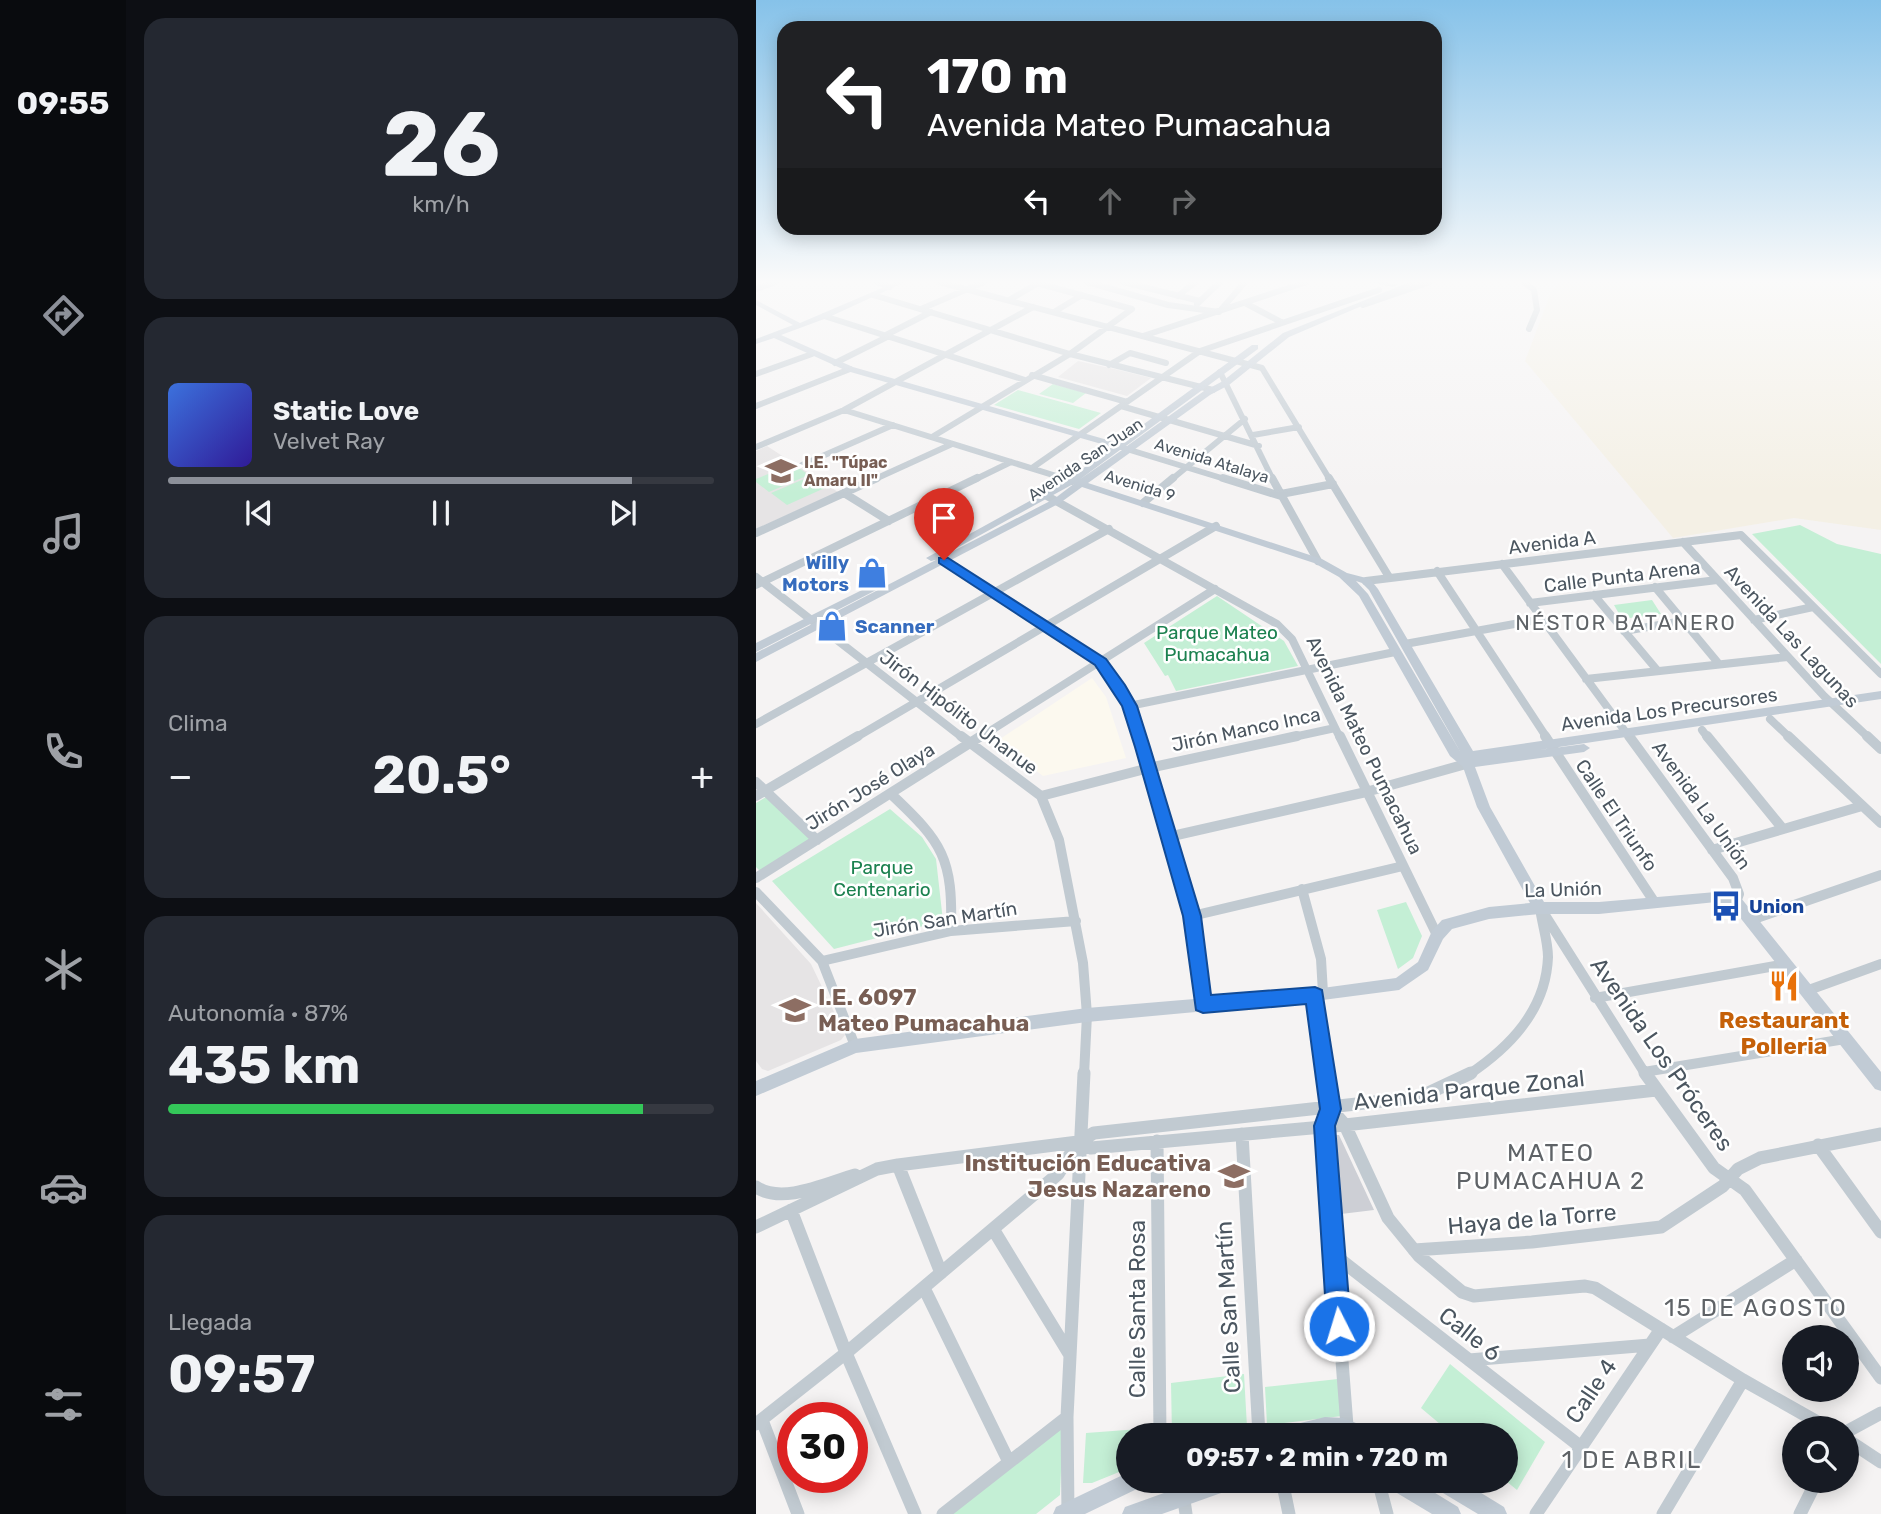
<!DOCTYPE html>
<html lang="es">
<meta charset="utf-8">
<style>
:root{--surface:#171b24;--page:#242831;--text:#f1f3f6;--muted:#9ea1a6;--line:#363941;--accent:#8c9099}
body{margin:0;font-family:Rubik,sans-serif;background:var(--page);color:var(--text);height:100vh;display:flex;flex-direction:column;font-size:26px;white-space:nowrap}
*{box-sizing:border-box;margin:0}
p{font-size:23px;color:var(--muted)}
.icon{flex:none;width:38px;height:38px;fill:none;stroke:currentColor;stroke-width:2;stroke-linecap:round;stroke-linejoin:round}
.map{position:relative;flex:1;overflow:hidden}
.sheet{display:flex;flex-direction:column;gap:18px;padding:18px;background:#0d0f14;width:630px}
.sheet>*{flex:none}
.top-card{position:absolute;left:21px;top:21px;width:665px;height:214px;border-radius:21px;box-shadow:0 4px 18px #0003;background:#202124;color:#fff;overflow:hidden}
.fabs{position:absolute;left:1026px;top:1325px;display:grid;gap:14px}
.fabs a{display:grid;place-items:center;width:77px;height:77px;border-radius:50%;background:var(--surface);box-shadow:0 4px 18px #0003;font-size:35px}
.speed{position:absolute;left:21px;top:1402px;display:flex;gap:14px;font-size:35px;font-weight:700;text-align:center}
.speed>*{display:grid;place-content:center;width:91px;height:91px;border-radius:50%;background:var(--surface);box-shadow:0 4px 18px #0003;line-height:1}
.speed .limit{border:10px solid #d22;background:#fff;color:#111}
.pin{position:absolute;display:grid;place-items:center;width:60px;height:60px;color:#fff;margin:-72px -30px;border-radius:50% 50% 50% 0;rotate:-45deg;box-shadow:0 0 7px #0007}
.pin .icon{rotate:45deg}
.me{position:absolute;width:77px;margin:-38px;rotate:355deg;stroke-linejoin:round;filter:drop-shadow(0 0 5px #0008)}
.turn{display:flex;align-items:center;gap:24px;height:147px;padding:0 35px;font-size:32px}
.turn .icon{width:91px;height:91px;stroke-width:2.5}
.turn b{display:block;font-size:49px;line-height:60px}
.lanes{display:flex;align-items:center;height:66px;padding:0 35px;background:#0003;justify-content:center;gap:35px;direction:ltr}
.lanes .off{opacity:.35}
.big{font-size:52px;font-weight:700;line-height:1.1}
.sheet .tile{flex:1;display:flex;flex-direction:column;justify-content:center;gap:10px;min-width:0;padding:0 24px;border-radius:21px;background:var(--page)}
.sheet .dial{align-items:center;gap:0}
.dial b{font-size:91px;line-height:1}
.song{display:flex;align-items:center;gap:21px}
.cover{width:84px;height:84px;border-radius:10px;background:linear-gradient(135deg,hsl(220 70% 55%),hsl(250 70% 35%))}
.played{height:7px;border-radius:4px;background:linear-gradient(90deg,var(--accent) 85%,var(--line) 85%)}
.keys{display:flex;justify-content:space-around;direction:ltr}
.heat{display:flex;justify-content:space-between;align-items:center;font-size:38px;direction:ltr}
.charge{height:10px;border-radius:5px;background:linear-gradient(90deg,#34c759 87%,var(--line) 0)}
.trip{position:absolute;left:360px;top:1423px;width:402px;height:70px;border-radius:35px;background:var(--surface);box-shadow:0 4px 18px #0003;font-weight:700;line-height:70px;text-align:center}
main{display:flex;flex:1;min-height:0}
.tabs{display:flex;flex-direction:column;width:126px;justify-content:space-around;align-items:center;background:#090b0e;color:var(--muted)}
.tabs .icon{width:49px;height:49px}
.tabs .active{color:var(--accent)}
.tabs b{font-size:32px;color:var(--text)}
.map>svg:first-child{display:block}
.commercial{fill:#fcf9ef}
.education{fill:#e6e4e5}
.green{fill:#c4efd5}
.sand{fill:#f4f0e5}
.building{fill:#cdcfd5}
.lines{fill:none;stroke-linecap:round;stroke-linejoin:round}
.street-far3{stroke:#c1cad1;stroke-width:6}
.street-far2{stroke:#c1cad1;stroke-width:8}
.street-far1{stroke:#c1cad1;stroke-width:10}
.street{stroke:#c1cad1;stroke-width:13}
.secondary{fill:#c1cbd5;fill-rule:evenodd}
.route{fill:#1a73e8;stroke:#114b97;stroke-width:2}
.labels{text-anchor:middle;stroke-width:5;stroke-linejoin:round;paint-order:stroke}
.far-street-label{font-size:16px;fill:#4b5660;stroke:#fff}
.far-education-label{font-size:16px;font-weight:bold;fill:#785e54;stroke:#fff;text-anchor:start}
.street-label{font-size:19px;fill:#4b5660;stroke:#fff}
.shop-label{font-size:19px;font-weight:bold;fill:#366cbe;stroke:#fff;text-anchor:end}
.park-label{font-size:19px;fill:#1b814f;stroke:#fff}
.transit-label{font-size:19px;font-weight:bold;fill:#164399;stroke:#fff;text-anchor:start}
.neighbourhood-label{font-size:21px;letter-spacing:2px;fill:#5f6367;stroke:#fff}
.near-education-label{font-size:23px;font-weight:bold;fill:#785e54;stroke:#fff;text-anchor:start}
.near-food-label{font-size:23px;font-weight:bold;fill:#c56008;stroke:#fff}
.near-street-label{font-size:23px;fill:#4b5660;stroke:#fff}
.near-neighbourhood-label{font-size:24px;letter-spacing:2px;fill:#5f6367;stroke:#fff}
</style>
<main>
<nav class="tabs">
<b>09:55</b>
<svg class="icon active" aria-label="directions" viewBox="0 0 24 24"><path d="M12 3l9 9-9 9-9-9zM9 14v-3h6M13 9l2 2-2 2"/></svg>
<svg class="icon" aria-label="music" viewBox="0 0 24 24"><path d="M9 18V5l10-2v13"/><circle cx="6" cy="18" r="3"/><circle cx="16" cy="16" r="3"/></svg>
<svg class="icon" aria-label="phone" viewBox="0 0 24 24"><path d="M5 4h4l2 5-3 2q2 4 5 5l2-3 5 2v4C11 20 4 13 5 4z"/></svg>
<svg class="icon" aria-label="climate" viewBox="0 0 24 24"><path d="M12 3v18M4 7l16 10M4 17L20 7"/></svg>
<svg class="icon" aria-label="car" viewBox="0 0 24 24"><path d="M5 17H2v-5l4-1 3-4h7l3 4 3 1v5h-3M9 17h6M6 11h13"/><circle cx="7" cy="17" r="2"/><circle cx="17" cy="17" r="2"/></svg>
<svg class="icon" aria-label="filters" viewBox="0 0 24 24"><path d="M4 7h16M4 17h16"/><circle cx="9" cy="7" r="2"/><circle cx="15" cy="17" r="2"/></svg>
</nav>
<section class="sheet">
<div class="tile dial"><b>26</b><p>km/h</p></div>
<div class="tile">
<div class="song"><i class="cover"></i><div><b>Static Love</b><p>Velvet Ray</p></div></div>
<div class="played"></div>
<div class="keys"><svg class="icon" aria-label="previous" viewBox="0 0 24 24"><path d="M18 5L8 12l10 7zM5 5v14"/></svg><svg class="icon" aria-label="pause" viewBox="0 0 24 24"><path d="M8 5v14M16 5v14"/></svg><svg class="icon" aria-label="next" viewBox="0 0 24 24"><path d="M6 5l10 7-10 7zM19 5v14"/></svg></div>
</div>
<div class="tile"><p>Clima</p>
<div class="heat"><a>−</a><b class="big">20.5°</b><a>+</a></div>
</div>
<div class="tile"><p>Autonomía · 87%</p><b class="big">435 km</b><div class="charge"></div></div>
<div class="tile"><p>Llegada</p><b class="big">09:57</b></div>
</section>
<div class="map">
<svg width="1125" height="1514" viewBox="0 0 1125 1514">
<rect width="100%" height="100%" fill="#f5f3f3"/>
<path class="commercial" d="M336 678 350 697 370 758 287 776 241 741Z"/>
<path class="education" d="M322 361 363 370 395 378 371 396 302 377Z
M11 446 82 492 0 529V451Z
M0 903 55 964 89 1035 85 1040 12 1071 6 1069 0 1061Z"/>
<path class="green" d="M297 384 330 393 317 403 283 394Z
M262 390 345 413 323 429 238 405Z
M37 464 53 475 13 492 0 482V479Z
M55 476 71 487 31 505 15 493Z
M1044 525 1081 544 1125 554V664L996 534Z
M461 596 528 641 542 666 420 691 412 675 409 676 388 643Z
M896 600 905 614 866 619 858 605Z
M10 797 57 840 5 872 0 867V803Z
M134 809 166 837 180 859 187 921 78 949 16 881Z
M650 902 666 936 657 958 642 969 621 910Z
M694 1364 789 1442 761 1490 750 1481 751 1435H697L665 1408Z
M488 1374 491 1427 416 1435 415 1383Z
M582 1379 586 1416 511 1425 509 1387Z
M307 1425 304 1495 280 1514H194Z
M397 1428V1435H373V1468L336 1483H327L330 1433Z"/>
<path class="sand" d="M805 282H1125V530L1038 518 917 538 769 361 795 292Z"/>
<path class="building" d="M580 1135H583L618 1210 585 1214Z"/>
<g class="lines">
<path class="street-far3" d="M121 282 134 287
M183 282 506 368 574 480
M331 282 412 305 463 312 489 282
M367 282 444 301
M768 282 778 290 781 310 773 329
M0 289 20 282
M117 295 314 354 457 390
M422 296 439 282
M253 300 284 282
M489 303 525 322
M441 304 464 282
M607 305 674 282
M165 309 228 282
M298 312 326 295
M68 316 269 380
M130 335 175 312
M387 336 551 282
M79 363 133 336
M353 365 374 353 410 363
M464 372 517 480
M0 374 56 354
M276 375 371 402
M0 406 94 369
M365 406 503 446
M88 410 313 480
M497 435 543 427
M176 437 314 354 376 309 277 282
M0 447 88 410 277 307
M374 450 472 480
M46 465 137 425
M276 468 444 351 623 290
M117 480 196 444
M218 480 255 462
M415 480 489 419"/>
<path class="street-far2" d="M307 478 316 481
M467 478 525 496
M516 478 562 561
M573 478 633 577
M88 493 133 521
M525 494 577 484
M291 496 521 624 536 639 584 738
M387 503 417 478
M0 533 121 478
M927 542 1068 696 1113 738
M182 557 345 662 373 706 383 738
M746 564 874 738
M681 571 791 738
M0 577 207 738
M610 581 985 535 1125 674
M0 585 221 478
M899 587 963 664
M838 595 901 670
M774 603 961 580
M998 620 1057 607
M868 631 927 621
M649 644 786 619
M830 679 1032 657
M373 706 639 652
M1014 719 1034 738
M0 724 353 529
M946 730 952 738
M99 738 460 526
M223 738 459 589
M533 738 579 728"/>
<path class="street-far1" d="M205 736 285 796 303 840 327 963 331 1015 328 1075
M382 736 436 916 447 1004
M584 736 681 935
M789 736 899 903
M873 736 977 878 983 894 980 902
M951 736 1027 829
M1032 736 1125 823
M1111 736 1125 749
M0 782 61 840
M135 794C187 843 197 858 195 931
M0 796 102 736
M285 796 393 768 541 736
M412 837 610 792 710 764
M956 850 1106 806
M0 878 225 736
M546 889 565 959 567 993
M0 892 66 961 99 1046
M787 912 890 1075
M436 916 647 866
M995 920 1125 875
M66 961 195 931 320 921
M1050 991 1125 964
M559 995 570 1075
M839 998 1030 964
M888 1072 1089 1039
M712 1075C754 1047 790 1010 792 957 792 941 786 924 784 908"/>
<path class="street" d="M570 1073 575 1109 568 1126 591 1426
M889 1073 958 1168 989 1190 1125 1378
M575 1109 589 1125 632 1218 663 1256 706 1292 718 1296 829 1286 839 1288 987 1380 1072 1428
M486 1134 503 1435
M401 1141 404 1435
M1062 1145 1125 1232
M142 1165 185 1273
M0 1187C26 1205 71 1183 99 1175
M35 1210 90 1353 159 1514
M0 1227 121 1169 142 1165 322 1142 335 1148 589 1125 900 1090
M237 1229 314 1355
M658 1250 776 1242 905 1227 967 1186 982 1169 1004 1158 1125 1134
M577 1254 825 1447
M168 1288 253 1462
M917 1337 1040 1260
M713 1360 894 1345
M6 1420 42 1514
M0 1424 90 1353 302 1174 322 1142 338 1133 664 1097 715 1073
M1090 1432 1125 1413
M1090 1439 1125 1462
M425 1480 430 1514
M526 1480 533 1514
M622 1480 631 1514
M187 1514 311 1417
M312 1514 311 1417 328 1073
M780 1514 905 1329
M907 1514 987 1380
M1044 1514 1061 1480"/>
<path class="secondary" d="M140 282H149L71 318 25 335 97 367 362 443 496 345H502V349L370 446H371L448 391 467 381 527 333 654 282H662L533 337 473 385 454 395 332 483 566 559 591 573 614 579 622 589 717 751 1125 691V699L783 750 828 744 834 748 828 752 719 767 734 807 788 902H843L960 892 985 898 1125 1072V1091L1119 1089 975 906 960 902 843 914H784L733 919 696 929 687 939 672 970 643 990 559 1001 331 1022 100 1053 0 1096V1081L99 1039 331 1008 559 989 640 978 662 962 676 931 686 920 733 907 774 903 721 807 707 767 694 756 603 596 583 577 558 563 326 487 304 503 0 662V653L298 499 319 483 179 560 175 561 170 558 310 481 356 447 91 371 18 338 0 344V339L37 325 0 305V300L44 323ZM364 450H366L323 480ZM600 581 606 583 613 590 705 753 612 594Z
M613 282H629L641 285 637 287Z
M124 581 128 582V586L0 652V643Z
M569 1417 587 1418 613 1428 616 1435H521L524 1428Z
M373 1472V1480H388L385 1487 329 1514H297L300 1507Z
M444 1480H485L482 1487 406 1514H366L369 1507Z
M628 1480H658L702 1507 705 1514H676L631 1487Z
M674 1480H704L748 1507 751 1514H722L677 1487Z"/>
</g>
<linearGradient id="sky" x2="0" y2="1"><stop stop-color="#86c2e9"/><stop offset="0.57" stop-color="#fafafa"/><stop offset="1" stop-color="#fafafa" stop-opacity="0"/></linearGradient>
<rect width="1125" height="494" fill="url(#sky)"/>
<path class="route" d="M183 558H192L350 659 369 685 381 706 394 747 445 916 455 995 559 987 566 990 585 1109 579 1126 595 1326 591 1334 583 1338 574 1334 571 1326 558 1126 564 1109 550 1004 447 1013 440 1010 427 916 379 747 366 706 339 665 183 563Z"/>
<defs>
<g id="school-bare" transform="scale(2.415)"><path d="M0-5L7-2L0 1L-7-2ZM-4 1L0 2.5L4 1V4Q0 6-4 4Z" fill="#8d6e63" stroke="#fff" stroke-width="2.5" paint-order="stroke"/></g>
<g id="shop-bare" transform="scale(2.415)"><path d="M-5-2.5h2.3a2.7 3.5 0 0 1 5.4 0H5L5.5 6h-11ZM-1.5-2.5h3a1.5 2.3 0 0 0-3 0Z" fill="#3f7fe0" stroke="#fff" stroke-width="2.5" paint-order="stroke"/></g>
<g id="bus-bare" transform="scale(2.415)"><path d="M-5-6H5V4H4V6H2V4H-2V6H-4V4H-5ZM-3.5-4V0h7V-4ZM-3.5 1.2v1.5H-2V1.2ZM2 1.2v1.5H3.5V1.2Z" fill="#1a4fb4" stroke="#fff" stroke-width="2.5" paint-order="stroke"/></g>
<g id="restaurant-bare" transform="scale(2.415)"><path d="M-5-6h1v4h1v-4h1v4h1v-4h1v5L-1.5 .5V6h-2V.5L-5-1ZM5-6V6H3V1.5H1.5Q1.5-4 5-6Z" fill="#e8710a" stroke="#fff" stroke-width="2.5" paint-order="stroke"/></g>
</defs>
<g fill-rule="evenodd">
<use href="#school-bare" x="25" y="471"/>
<use href="#shop-bare" x="116" y="573"/>
<use href="#shop-bare" x="76" y="626"/>
<use href="#bus-bare" x="970" y="906"/>
<use href="#restaurant-bare" x="1028" y="986"/>
<use href="#school-bare" x="39" y="1010"/>
<use href="#school-bare" x="478" y="1176"/>
</g>
<g class="labels">
<g class="far-street-label">
<text transform="translate(329 459) rotate(-34)" y="6">Avenida San Juan</text>
<text transform="translate(456 460) rotate(17)" y="6">Avenida Atalaya</text>
<text transform="translate(384 485) rotate(17)" y="6">Avenida 9</text>
</g>
<g class="far-education-label">
<text x="48" y="468">I.E. "Túpac<tspan x="48" dy="18">Amaru II"</tspan></text>
</g>
<g class="street-label">
<text transform="translate(796 542) rotate(-7)" y="7">Avenida A</text>
<text transform="translate(866 576) rotate(-7)" y="7">Calle Punta Arena</text>
<text transform="translate(1036 636) rotate(47)" y="7">Avenida Las Lagunas</text>
<text transform="translate(913 709) rotate(-8)" y="7">Avenida Los Precursores</text>
<text transform="translate(203 712) rotate(37)" y="7">Jirón Hipólito Unanue</text>
<text transform="translate(490 729) rotate(-12)" y="7">Jirón Manco Inca</text>
<text transform="translate(609 745) rotate(64)" y="7">Avenida Mateo Pumacahua</text>
<text transform="translate(114 786) rotate(-32)" y="7">Jirón José Olaya</text>
<text transform="translate(946 805) rotate(54)" y="7">Avenida La Unión</text>
<text transform="translate(861 815) rotate(56)" y="7">Calle El Triunfo</text>
<text transform="translate(807 889) rotate(-2)" y="7">La Unión</text>
<text transform="translate(189 919) rotate(-9)" y="7">Jirón San Martín</text>
</g>
<g class="shop-label">
<text x="93" y="569">Willy<tspan x="93" dy="22">Motors</tspan></text>
<text x="99" y="633" text-anchor="start">Scanner</text>
</g>
<g class="park-label">
<text x="461" y="639">Parque Mateo<tspan x="461" dy="22">Pumacahua</tspan></text>
<text x="126" y="874">Parque<tspan x="126" dy="22">Centenario</tspan></text>
</g>
<g class="transit-label">
<text x="993" y="913">Union</text>
</g>
<g class="neighbourhood-label">
<text x="870" y="630">NÉSTOR BATANERO</text>
</g>
<g class="near-education-label">
<text x="62" y="1005">I.E. 6097<tspan x="62" dy="26">Mateo Pumacahua</tspan></text>
<text x="455" y="1171" text-anchor="end">Institución Educativa<tspan x="455" dy="26">Jesus Nazareno</tspan></text>
</g>
<g class="near-food-label">
<text x="1028" y="1028">Restaurant<tspan x="1028" dy="26">Polleria</tspan></text>
</g>
<g class="near-street-label">
<text transform="translate(906 1054) rotate(55)" y="8">Avenida Los Próceres</text>
<text transform="translate(713 1090) rotate(-6)" y="8">Avenida Parque Zonal</text>
<text transform="translate(776 1219) rotate(-5)" y="8">Haya de la Torre</text>
<text transform="translate(472 1307) rotate(-93)" y="8">Calle San Martín</text>
<text transform="translate(381 1309) rotate(-90)" y="8">Calle Santa Rosa</text>
<text transform="translate(714 1334) rotate(38)" y="8">Calle 6</text>
<text transform="translate(835 1391) rotate(-56)" y="8">Calle 4</text>
</g>
<g class="near-neighbourhood-label">
<text x="795" y="1161">MATEO<tspan x="795" dy="28">PUMACAHUA 2</tspan></text>
<text x="1000" y="1316">15 DE AGOSTO</text>
<text x="876" y="1468">1 DE ABRIL</text>
</g>
</g>
</svg>
<div class="fabs">
<a><svg class="icon" aria-label="sound" viewBox="0 0 24 24"><path d="M4 9h4l5-4v14l-5-4H4zM17 9q2 3 0 6"/></svg></a>
<a><svg class="icon" aria-label="search" viewBox="0 0 24 24"><circle cx="10" cy="10" r="6"/><path d="M15 15l6 6"/></svg></a>
</div>
<div class="speed"><div class="limit">30</div></div>
<div class="pin" style="left:188px;top:560px;background:#d93025"><svg class="icon" aria-label="arrive" viewBox="0 0 24 24"><path d="M6 21V4h12l-3 4 3 4H6"/></svg></div>
<svg class="me" style="left:583px;top:1326px" viewBox="-20 -20 40 40"><circle r="17" fill="#1a73e8" stroke="#fff" stroke-width="3"/><path d="M0-11L8 9 0 5-8 9z" fill="#fff"/></svg>
<div class="trip">09:57 · 2 min · 720 m</div>
<div class="top-card">
<div class="turn"><svg class="icon" aria-label="left" viewBox="0 0 24 24"><path d="M17 20v-9H6M10 6l-5 5 5 5"/></svg><div><b>170 m</b>Avenida Mateo Pumacahua</div></div>
<div class="lanes"><svg class="icon" aria-label="left" viewBox="0 0 24 24"><path d="M17 20v-9H6M10 6l-5 5 5 5"/></svg><svg class="icon off" aria-label="ahead" viewBox="0 0 24 24"><path d="M12 20V5M6 11l6-6 6 6"/></svg><svg class="icon off" aria-label="right" viewBox="0 0 24 24"><path d="M7 20v-9h11M14 6l5 5-5 5"/></svg></div>
</div>
</div>
</main>
